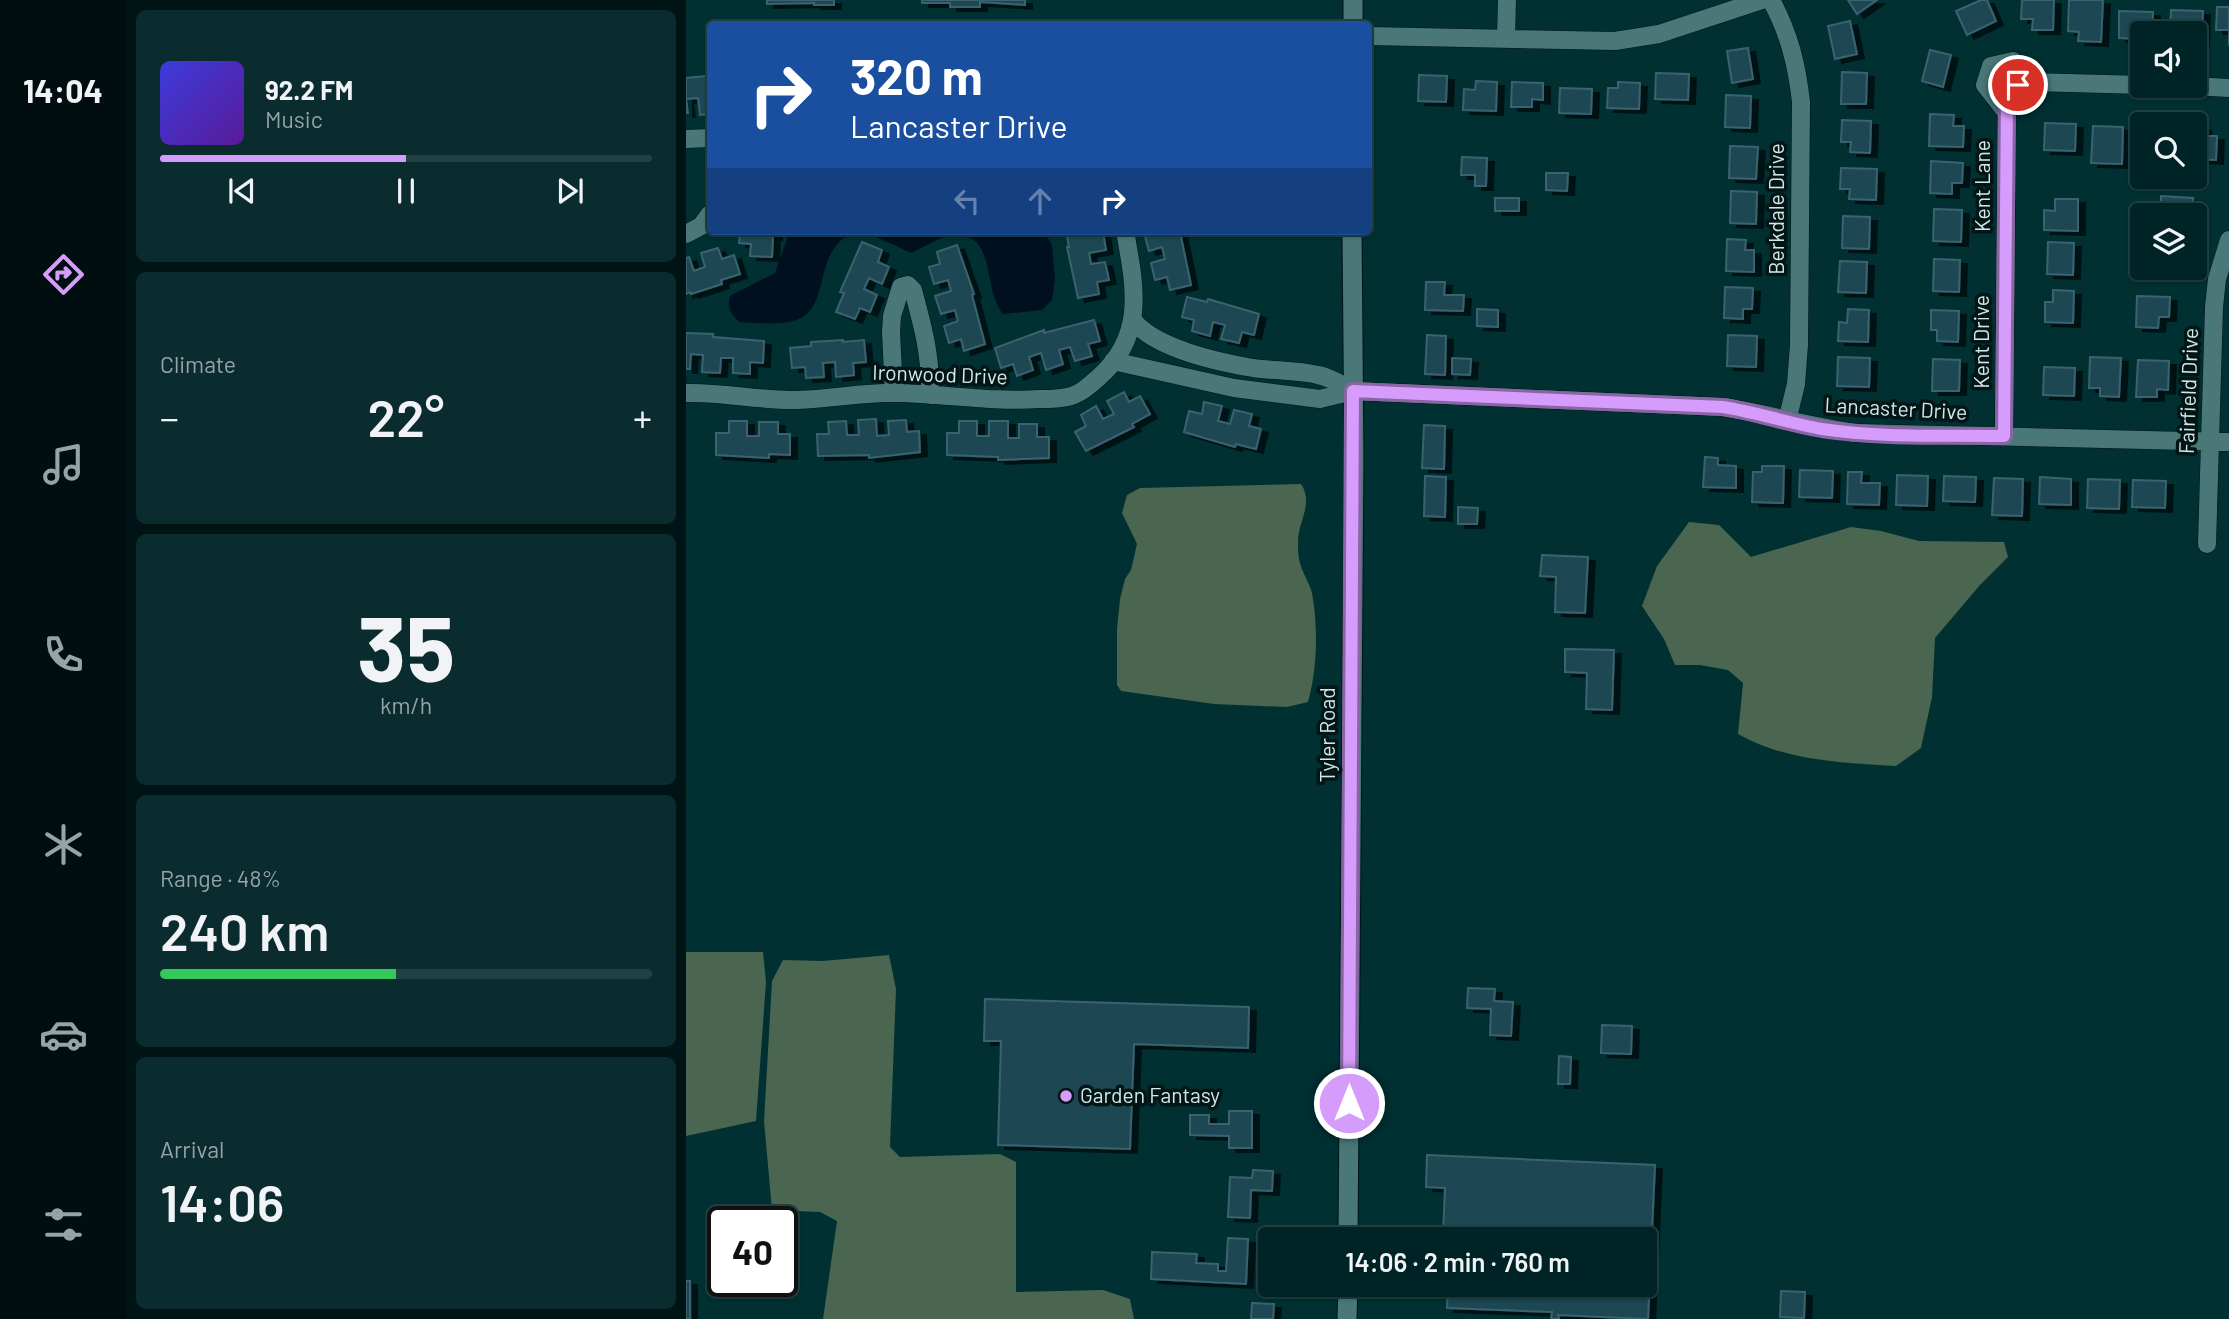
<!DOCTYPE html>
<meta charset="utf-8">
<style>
:root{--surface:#002426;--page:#0a2c2e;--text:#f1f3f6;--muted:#95a4a7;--line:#224143;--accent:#d59cfb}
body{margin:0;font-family:Barlow,sans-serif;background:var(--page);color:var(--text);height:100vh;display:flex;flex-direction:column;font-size:26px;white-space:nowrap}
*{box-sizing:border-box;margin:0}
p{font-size:23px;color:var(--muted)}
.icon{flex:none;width:38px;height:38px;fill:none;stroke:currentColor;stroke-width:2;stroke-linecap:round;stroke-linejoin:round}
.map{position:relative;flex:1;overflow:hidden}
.details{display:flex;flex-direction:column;gap:10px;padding:10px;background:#001415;width:560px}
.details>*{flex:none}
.guide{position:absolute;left:21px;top:21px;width:665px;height:214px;border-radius:7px;box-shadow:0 2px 5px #0004,0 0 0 2px var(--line);background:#1a4fa0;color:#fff;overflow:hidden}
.fabs{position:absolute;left:1444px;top:21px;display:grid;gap:14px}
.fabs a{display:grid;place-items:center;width:77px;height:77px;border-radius:7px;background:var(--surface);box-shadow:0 2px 5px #0004,0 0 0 2px var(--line);font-size:35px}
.speed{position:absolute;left:21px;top:1206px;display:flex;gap:14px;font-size:35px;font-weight:700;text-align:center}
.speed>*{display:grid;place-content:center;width:91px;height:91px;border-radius:50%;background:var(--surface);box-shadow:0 2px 5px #0004,0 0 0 2px var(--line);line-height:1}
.speed .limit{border:4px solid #111;border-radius:10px;background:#fff;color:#111}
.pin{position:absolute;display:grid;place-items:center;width:60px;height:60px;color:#fff;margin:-30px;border:4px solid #fff;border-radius:50%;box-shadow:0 2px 7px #0007}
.me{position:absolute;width:77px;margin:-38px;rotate:0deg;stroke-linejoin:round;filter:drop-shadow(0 0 5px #0008)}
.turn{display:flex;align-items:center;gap:24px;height:147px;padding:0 28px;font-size:32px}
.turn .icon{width:91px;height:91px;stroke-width:2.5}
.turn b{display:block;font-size:49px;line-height:60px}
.lanes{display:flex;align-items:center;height:66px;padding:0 28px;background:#0003;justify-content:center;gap:35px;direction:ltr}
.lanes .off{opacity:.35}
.big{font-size:52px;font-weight:600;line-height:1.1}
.details .card{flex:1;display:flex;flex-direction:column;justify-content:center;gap:10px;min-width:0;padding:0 24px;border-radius:10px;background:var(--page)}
.details .dial{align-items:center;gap:0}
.dial b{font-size:91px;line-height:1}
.song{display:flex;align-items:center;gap:21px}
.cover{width:84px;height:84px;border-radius:10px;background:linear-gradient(135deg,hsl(240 70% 55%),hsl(270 70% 35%))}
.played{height:7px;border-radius:4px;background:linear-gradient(90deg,var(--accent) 50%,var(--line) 50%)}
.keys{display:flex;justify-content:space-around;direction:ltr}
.heat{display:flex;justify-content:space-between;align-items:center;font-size:38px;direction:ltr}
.charge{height:10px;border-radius:5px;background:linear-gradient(90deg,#34c759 48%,var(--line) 0)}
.trip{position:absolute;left:572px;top:1227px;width:399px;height:70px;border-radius:7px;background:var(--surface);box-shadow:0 2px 5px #0004,0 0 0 2px var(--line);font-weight:600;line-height:70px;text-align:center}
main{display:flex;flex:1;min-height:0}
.dock{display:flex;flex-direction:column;width:126px;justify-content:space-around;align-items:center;background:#000e0f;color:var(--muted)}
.dock .icon{width:49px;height:49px}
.dock .on{color:var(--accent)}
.dock b{font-size:32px;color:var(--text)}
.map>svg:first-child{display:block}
.forest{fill:#4a6550}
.water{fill:#001021}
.building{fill:#1e4753;stroke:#3a626f;stroke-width:2;filter:url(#shadow)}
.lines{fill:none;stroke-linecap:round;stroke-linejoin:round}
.minor-casing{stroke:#011616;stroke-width:19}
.tertiary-casing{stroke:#011616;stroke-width:21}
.minor{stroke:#4a7879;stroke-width:18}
.tertiary{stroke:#4a7879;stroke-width:19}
.route-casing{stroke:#8a65a3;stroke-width:18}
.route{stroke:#d59cfb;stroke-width:12}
.poi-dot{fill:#d59cfb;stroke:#041516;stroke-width:2.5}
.labels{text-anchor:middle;stroke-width:7;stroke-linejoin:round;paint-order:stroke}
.street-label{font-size:21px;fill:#d1e8e9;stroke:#041516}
.poi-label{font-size:21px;fill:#d1e8e9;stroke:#041516;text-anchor:start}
</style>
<main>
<nav class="dock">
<b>14:04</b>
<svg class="icon on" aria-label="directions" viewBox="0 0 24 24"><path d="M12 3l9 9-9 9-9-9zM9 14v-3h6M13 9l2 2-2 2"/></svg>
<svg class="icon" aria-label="music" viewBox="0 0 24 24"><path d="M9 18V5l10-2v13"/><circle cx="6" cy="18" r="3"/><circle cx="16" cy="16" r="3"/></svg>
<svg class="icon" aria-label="phone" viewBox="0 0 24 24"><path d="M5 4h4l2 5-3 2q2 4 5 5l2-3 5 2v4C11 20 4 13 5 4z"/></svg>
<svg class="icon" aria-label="climate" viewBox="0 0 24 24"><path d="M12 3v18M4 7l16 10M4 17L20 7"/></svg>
<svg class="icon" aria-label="car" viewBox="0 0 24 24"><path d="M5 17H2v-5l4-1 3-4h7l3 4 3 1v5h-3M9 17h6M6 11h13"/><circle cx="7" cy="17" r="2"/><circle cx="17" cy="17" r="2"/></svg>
<svg class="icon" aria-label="filters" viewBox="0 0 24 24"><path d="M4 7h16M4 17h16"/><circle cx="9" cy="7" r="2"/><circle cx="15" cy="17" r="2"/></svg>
</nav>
<section class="details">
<div class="card">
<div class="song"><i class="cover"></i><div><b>92.2 FM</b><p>Music</p></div></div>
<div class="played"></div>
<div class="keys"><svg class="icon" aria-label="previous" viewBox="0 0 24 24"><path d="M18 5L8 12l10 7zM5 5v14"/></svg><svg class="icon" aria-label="pause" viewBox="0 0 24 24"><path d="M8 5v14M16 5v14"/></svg><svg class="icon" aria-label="next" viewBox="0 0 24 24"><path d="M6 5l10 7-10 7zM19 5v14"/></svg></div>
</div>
<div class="card"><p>Climate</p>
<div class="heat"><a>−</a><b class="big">22°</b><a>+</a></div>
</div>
<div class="card dial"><b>35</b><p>km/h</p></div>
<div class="card"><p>Range · 48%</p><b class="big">240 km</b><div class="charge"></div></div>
<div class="card"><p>Arrival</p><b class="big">14:06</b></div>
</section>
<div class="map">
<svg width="1543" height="1319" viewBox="0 0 1543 1319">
<defs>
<filter id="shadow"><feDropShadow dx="7" dy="4" stdDeviation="0" flood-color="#0009"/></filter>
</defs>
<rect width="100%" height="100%" fill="#003032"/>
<path class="forest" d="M615 484C628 503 612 522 612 541 612 548 612 557 614 563 617 575 626 586 627 599 632 631 631 670 622 702L601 707 528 704 435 691 431 685V629L434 599 439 579 445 570 451 544 436 513 441 495 454 488Z
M1003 522 1033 525 1065 557 1165 527 1195 531 1233 541 1318 542 1322 557 1294 585 1249 638 1246 697 1235 748 1210 766C1157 763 1099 761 1052 734L1057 683 1042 670 1014 665H989L978 639 956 606 971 566Z
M0 952H77L80 982 70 1121 0 1136Z
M203 955 210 989 204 1147 214 1157 314 1154 330 1162V1292L417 1290 444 1299 448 1319H137L151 1221 134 1212 86 1210 78 1121 86 981 97 960 137 961Z"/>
<path class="water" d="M104 231H172C122 247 149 311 107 321 90 325 71 323 53 322 44 313 41 308 44 296L89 273Z
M177 231H358L366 245 369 280 366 300 356 310 317 314C301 294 307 265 292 244 288 239 278 236 272 233L255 238 225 253Z"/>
<path class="building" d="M81 0H148V5H128V3L81 4Z
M236 0H339V5L294 2V7H264V3H236Z
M1162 0H1191L1171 14Z
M1295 0H1301L1310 21 1281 35 1270 11Z
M1336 0H1368L1367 30H1346L1347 19H1335Z
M1383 0H1417L1415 42 1392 41 1393 32 1382 31Z
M1531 7H1543V46V30H1530Z
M1485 10 1517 11 1516 43H1508V33L1484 31Z
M1433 11 1467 12 1466 33H1456V39L1433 38Z
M1164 21 1171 54 1149 59 1142 26Z
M1062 48 1067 79 1046 83 1041 51Z
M1244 50 1265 55 1257 87 1236 81Z
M1156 72 1181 73 1180 104H1155Z
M970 73 1003 74 1002 100 969 99Z
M733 75 761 76 760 102 732 101Z
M20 76V79L24 78V114L14 115 12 98 0 99 2 113H0V78Z
M790 81 811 82 810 111 777 110 778 89 789 90Z
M826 82 857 83V100L846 99V107H825Z
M932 82 954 83 953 109 921 108 922 88H932Z
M874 88 906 89 905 114 873 113Z
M1040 95 1065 96 1064 128 1039 127Z
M1244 114 1268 115 1267 126H1278L1277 147 1243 146Z
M1156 120 1185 121 1184 153 1164 152 1165 142H1155Z
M1359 123 1390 124 1389 151 1358 150Z
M1454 125H1456V163H1453Z
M1407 126 1437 127 1436 164 1405 163Z
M1508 126 1518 127V136H1531L1530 160 1508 159Z
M1044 146 1072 147 1070 179 1043 178Z
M776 157 801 158 800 186H789V175H775Z
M1245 161 1277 163 1276 183H1266V194L1244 193Z
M1155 168 1191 169 1190 200 1163 199 1164 189H1154Z
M860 173H882L881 191 860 190Z
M1045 191 1071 192 1070 224 1044 223Z
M1475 196 1507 198V215H1475Z
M809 198H833V211H809Z
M1369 199H1392V231L1358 230V210L1369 211Z
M1248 209 1276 210 1275 242 1247 241Z
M1157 216 1184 217 1183 249 1156 248Z
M54 231H89V236H87L86 257 64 256 65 244 53 243Z
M380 231H402V234L417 232 420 250 403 253 405 264 419 262 423 280 411 282 413 294 392 298 381 247H383Z
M465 231 494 232 505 285 484 290 481 277 469 280 465 263 479 259 476 247 463 251 458 233Z
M1041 239 1060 240 1059 250H1068V272L1040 271Z
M176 242 196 250 192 262 203 267 196 284 183 278 178 289 191 295 184 312 174 308 169 319 150 312 158 293 154 292Z
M1362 242 1388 243 1387 275 1361 274Z
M271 245 288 294 286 295 299 344 278 351 275 339 263 343 258 326 272 321 269 310 255 314 249 296 265 291 262 280 248 284 243 267 254 264 251 252Z
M1456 246V268H1478L1477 275 1455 274Z
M32 248 36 259 48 255 54 274 35 280 36 284 5 294 4 292 0 294V258L3 257 8 271 19 267 15 253Z
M1248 259 1274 260 1273 292 1247 291Z
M1154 261 1181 262 1180 293 1152 292Z
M740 282H759L758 295H778L777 311 739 310Z
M1039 287 1067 288 1066 309H1057V319L1038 318Z
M1367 290 1388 291 1387 323 1359 322V302H1367Z
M1451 296 1484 297 1483 317H1473L1472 328 1450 327Z
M501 297 521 302 522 299 573 314 568 335 556 332 553 343 535 339 539 325 527 322 524 336 506 331 508 320 496 317Z
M791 309 812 310V327L791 326Z
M1162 309 1183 310 1182 342 1152 341 1153 322 1161 323Z
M1245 310 1273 311 1272 342 1251 341V330H1245Z
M408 320 414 341 402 344 406 356 389 361 384 347 373 350 377 364 360 370 355 353 343 357 347 370 331 376 327 364 315 368 309 348 358 330V333Z
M0 333 27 334V337L78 341 77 363 64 362V374L47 373V358H35L34 373 16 372 17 355 5 354 4 369H0Z
M741 335 760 336 759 375 739 374Z
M1042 335 1071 336 1070 367 1041 366Z
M157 340V342L178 340 180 362 167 363 168 375 150 377 149 362 137 363 138 377 120 378 119 367 106 368 104 348 125 346V342Z
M1152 357 1184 358 1183 387 1151 386Z
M1404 357 1435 358 1433 397 1414 396V388H1403Z
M766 358 785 359 784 375 766 374Z
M1247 359 1274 360 1273 391H1246Z
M1452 360 1483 361 1482 390 1471 389V397H1450Z
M1358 367 1389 368 1388 396 1357 395Z
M438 392 443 402 454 396 464 414 446 424 448 427 400 451 389 432 400 426 395 415 410 406 417 419 428 414 421 401Z
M518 402 536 406 532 421 544 424 548 410 566 414 563 426 575 429 570 449 550 444 549 447 498 432 503 411 516 414Z
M190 419 191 436 203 435 202 421 220 420 221 432 233 431 234 452 183 458V455L132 456 131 434H143L142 422 160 421 161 435H173L172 420Z
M43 421H61V436H73V422H92V434H104V455L83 454V458L30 455V433H43Z
M273 421H291V436H303V421H322V438H333V424H351V437H363V458L312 460V457L261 455V433H273Z
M738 425 759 426 758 469 736 468Z
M1019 457 1032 458V465L1050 466V488L1017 487Z
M1076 466H1098L1097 503 1066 502 1067 472H1076Z
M1114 470 1147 471 1146 498 1113 497Z
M1162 472H1176L1175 483H1194L1193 505 1161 504Z
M1211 475 1242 476 1241 506 1210 505Z
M739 476 760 477 759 517 738 516Z
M1258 476 1290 477 1289 502 1257 501Z
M1354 477 1385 479V505L1353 504Z
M1308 478 1337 479 1336 516 1306 515Z
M1402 479 1434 480 1433 509 1401 508Z
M1447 480 1480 481 1479 508 1446 507Z
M772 507 792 508 791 524H772Z
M856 555 902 557 899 613 869 612 870 577 854 576Z
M879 649 928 650 926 710 900 709 901 673 879 672Z
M782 988 809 989 808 1001 827 1002 825 1036 804 1035 805 1009 781 1008Z
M299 999 563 1007 562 1048 448 1044 444 1149 312 1145 315 1041H298Z
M916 1025 946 1026 945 1054 915 1053Z
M873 1056 885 1057 884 1084H872Z
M543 1111H566V1148H543V1136L504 1135V1115H523V1124H543Z
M741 1155 969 1165 962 1319 872 1315 873 1319H865L866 1312 761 1308 762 1284H959V1239H740V1234L757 1235 759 1188 740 1187Z
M567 1170 587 1171 586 1191 565 1190 564 1218 542 1217 544 1177 566 1178Z
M542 1238 562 1239 560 1284 465 1279 466 1252 511 1254 510 1263 532 1264V1271H540Z
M0 1281H4V1319H0Z
M1095 1291 1119 1292 1118 1318 1094 1317Z
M566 1303 588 1304 587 1319H565Z"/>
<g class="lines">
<g class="minor-casing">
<path id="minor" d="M1085 0C1103 33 1111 65 1115 102L1113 345 1110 384 1101 421
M682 36 929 41 973 34 1076 0
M820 38 821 0
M1508 86 1543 88
M1321 113 1299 85 1305 66 1327 61 1357 83
M0 139 24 138
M0 234 15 226 24 214
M447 320C468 348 532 362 567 368 588 371 610 370 632 375 644 377 656 385 667 391
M427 361 548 388 634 399 667 391 1037 407C1082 414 1125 427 1170 433L1543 442
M0 393C36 392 70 400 106 400 143 400 180 391 217 393 263 395 309 402 354 399 363 399 373 399 381 397 393 395 403 386 412 378 460 336 449 287 439 231
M208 393 205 332 206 316 215 287 222 285 227 290C237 327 245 356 244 395
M1318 436 1321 98C1327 89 1331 85 1342 82L1456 85
M1521 544 1528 307 1531 279 1543 240"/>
</g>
<g class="tertiary-casing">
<path id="tertiary" d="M667 24V0
M662 1239 668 456 666 231
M661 1319 662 1284"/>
</g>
<use href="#minor" class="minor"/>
<use href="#tertiary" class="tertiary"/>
</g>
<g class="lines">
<g class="route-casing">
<path id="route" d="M663 1103 667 391 1037 407C1070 412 1102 423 1136 429 1196 438 1258 435 1318 436L1321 98 1332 85"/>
</g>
<use href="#route" class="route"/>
</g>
<circle class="poi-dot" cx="380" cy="1096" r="7"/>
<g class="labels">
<g class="street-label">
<text transform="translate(1297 186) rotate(-90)" y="7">Kent Lane</text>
<text transform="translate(1091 209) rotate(-90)" y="7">Berkdale Drive</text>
<text transform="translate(1296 342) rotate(-90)" y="7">Kent Drive</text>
<text transform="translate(254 375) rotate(2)" y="7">Ironwood Drive</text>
<text transform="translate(1503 391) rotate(-88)" y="7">Fairfield Drive</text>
<text transform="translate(1210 409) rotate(3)" y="7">Lancaster Drive</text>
<text transform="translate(642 735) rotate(-90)" y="7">Tyler Road</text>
</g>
<g class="poi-label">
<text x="394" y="1103">Garden Fantasy</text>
</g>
</g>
</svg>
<div class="fabs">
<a><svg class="icon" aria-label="sound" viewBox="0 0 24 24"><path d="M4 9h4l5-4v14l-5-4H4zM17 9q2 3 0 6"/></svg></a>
<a><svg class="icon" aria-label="search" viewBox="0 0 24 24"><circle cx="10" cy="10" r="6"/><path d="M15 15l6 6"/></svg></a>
<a><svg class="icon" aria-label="layers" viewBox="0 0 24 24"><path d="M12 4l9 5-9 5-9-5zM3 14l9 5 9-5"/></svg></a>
</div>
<div class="speed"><div class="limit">40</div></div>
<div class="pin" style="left:1332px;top:85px;background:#d93025"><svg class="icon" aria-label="arrive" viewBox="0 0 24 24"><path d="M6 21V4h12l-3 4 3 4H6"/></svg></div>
<svg class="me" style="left:663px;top:1103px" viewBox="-20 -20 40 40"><circle r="17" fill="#d59cfb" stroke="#fff" stroke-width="3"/><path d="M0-11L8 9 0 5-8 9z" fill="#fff"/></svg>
<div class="trip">14:06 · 2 min · 760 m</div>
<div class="guide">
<div class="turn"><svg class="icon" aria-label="right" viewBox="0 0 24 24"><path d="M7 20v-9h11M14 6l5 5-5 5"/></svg><div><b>320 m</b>Lancaster Drive</div></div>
<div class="lanes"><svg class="icon off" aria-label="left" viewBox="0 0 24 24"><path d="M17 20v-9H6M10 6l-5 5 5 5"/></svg><svg class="icon off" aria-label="ahead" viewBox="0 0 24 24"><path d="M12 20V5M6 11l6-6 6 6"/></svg><svg class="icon" aria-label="right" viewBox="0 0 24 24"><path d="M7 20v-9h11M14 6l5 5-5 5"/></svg></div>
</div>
</div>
</main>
